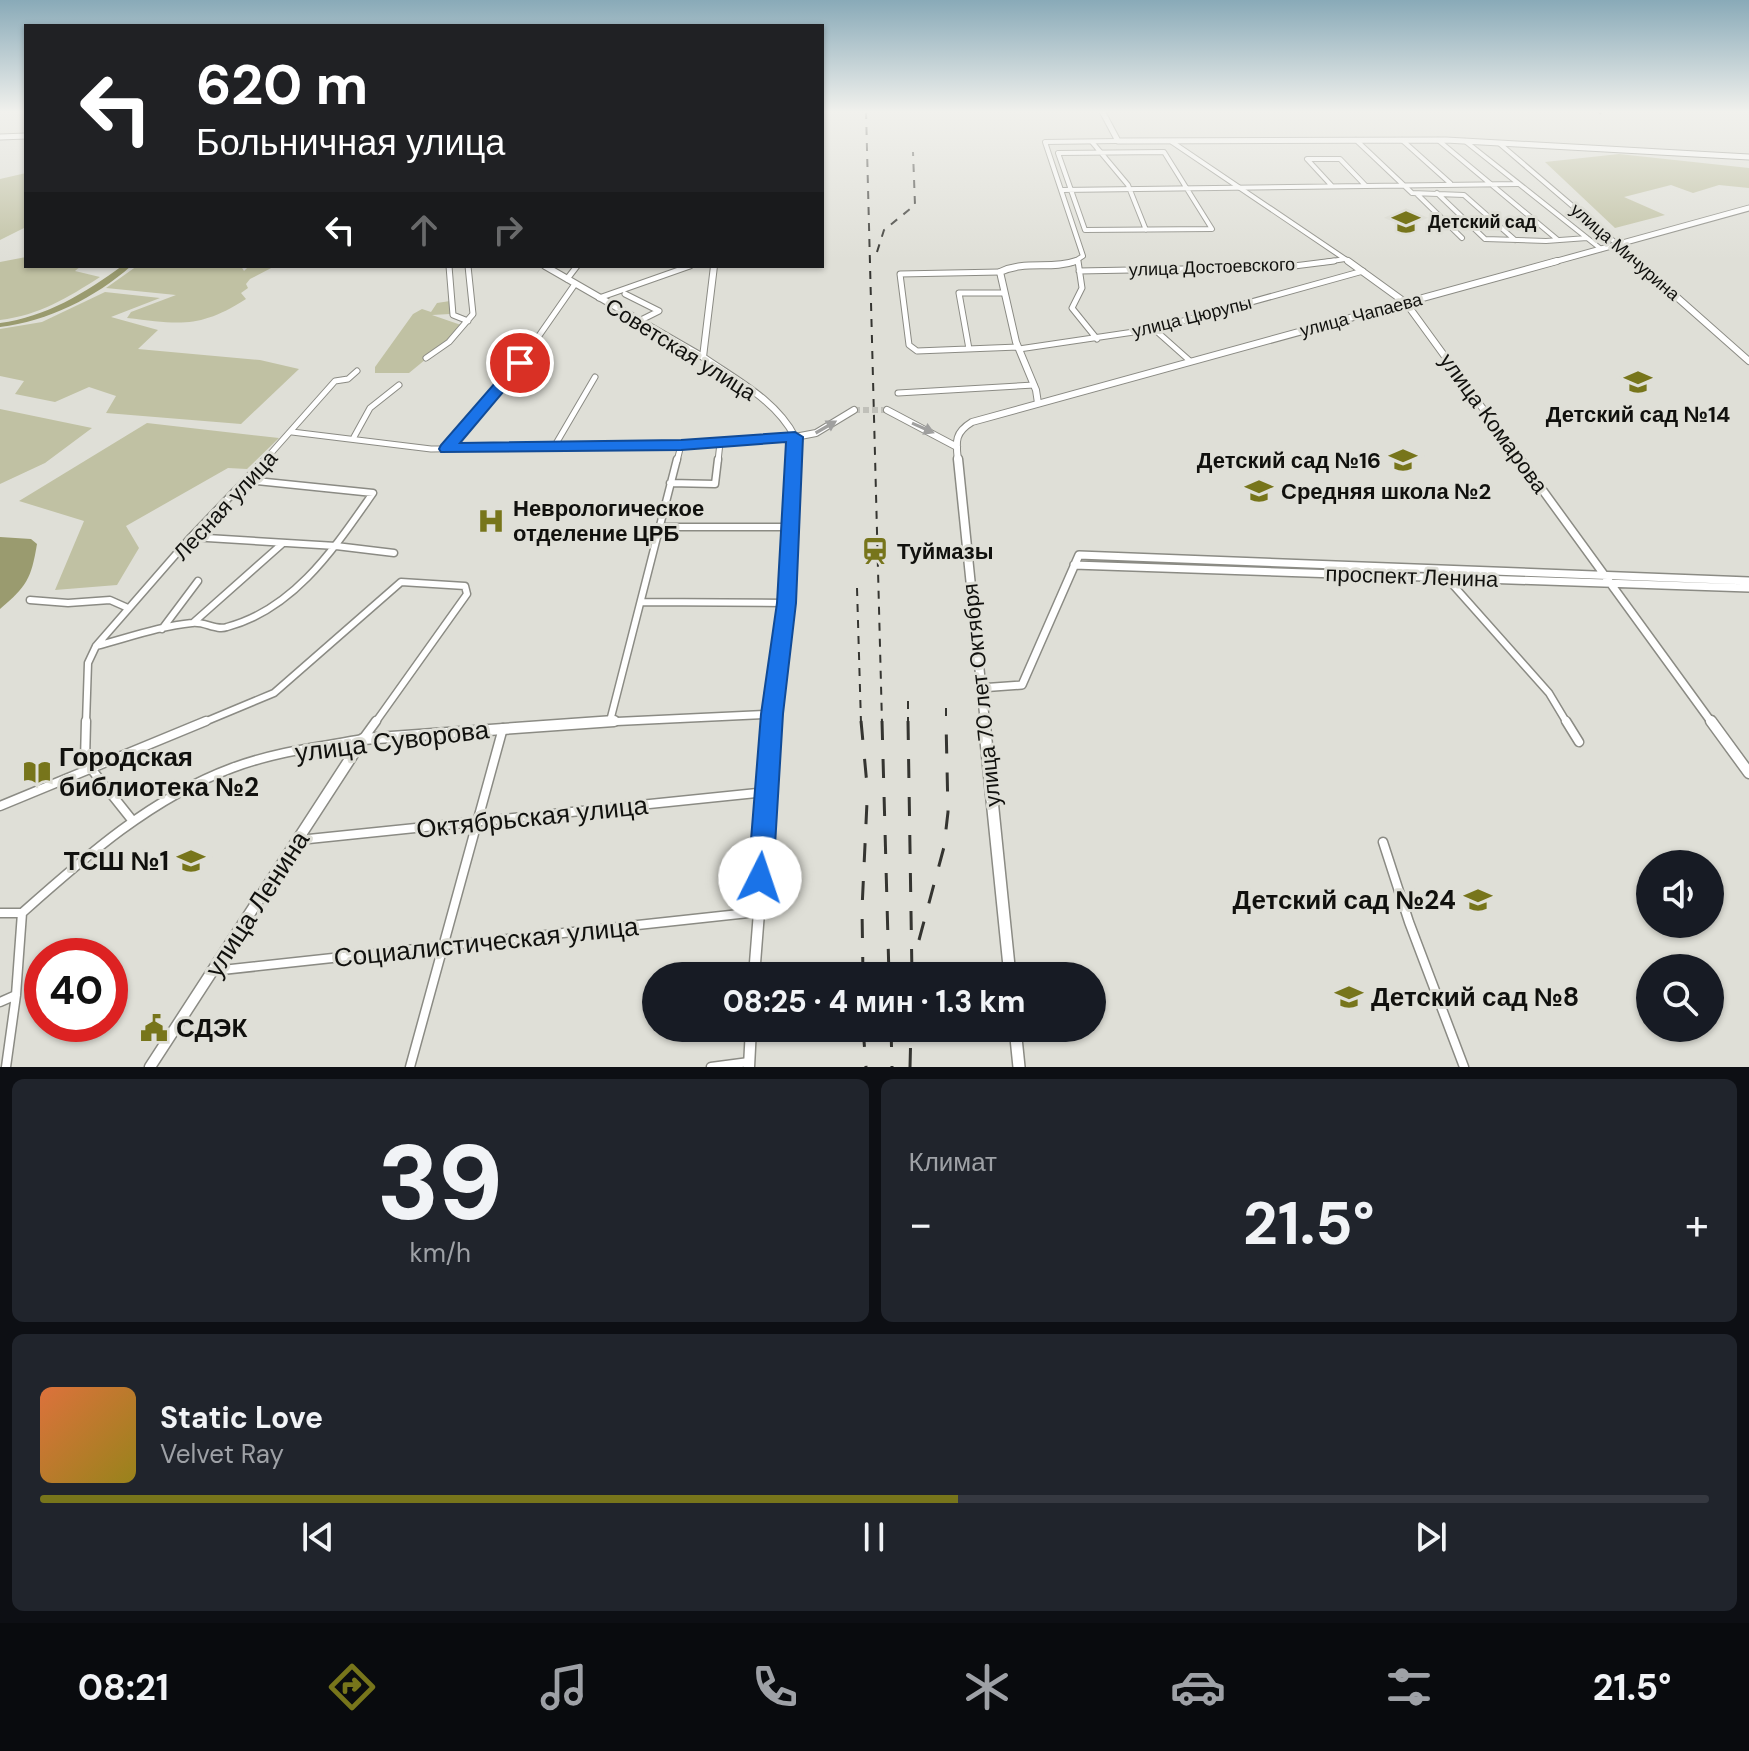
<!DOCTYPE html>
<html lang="ru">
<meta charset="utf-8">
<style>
:root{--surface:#171b24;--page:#20242c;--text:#f1f3f6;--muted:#9ea1a6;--line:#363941;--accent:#77751b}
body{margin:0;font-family:"DM Sans",sans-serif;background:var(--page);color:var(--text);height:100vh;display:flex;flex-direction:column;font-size:30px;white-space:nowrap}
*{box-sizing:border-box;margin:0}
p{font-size:26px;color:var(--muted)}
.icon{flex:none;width:44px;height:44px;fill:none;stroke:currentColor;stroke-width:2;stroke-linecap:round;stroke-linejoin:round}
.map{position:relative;height:1067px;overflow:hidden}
.sheet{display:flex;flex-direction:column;gap:12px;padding:12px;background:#0d0f14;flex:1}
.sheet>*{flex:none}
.guide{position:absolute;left:24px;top:24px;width:800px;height:244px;border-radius:0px;box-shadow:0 2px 6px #0004;background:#202124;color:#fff;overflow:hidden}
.controls{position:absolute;left:1636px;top:850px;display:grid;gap:16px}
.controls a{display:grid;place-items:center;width:88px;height:88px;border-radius:50%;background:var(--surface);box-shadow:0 2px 6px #0004;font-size:40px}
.speed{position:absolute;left:24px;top:938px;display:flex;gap:16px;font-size:40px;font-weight:700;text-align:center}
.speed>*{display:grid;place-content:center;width:104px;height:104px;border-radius:50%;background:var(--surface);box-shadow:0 2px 6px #0004;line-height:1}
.speed .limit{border:12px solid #d22;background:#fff;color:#111}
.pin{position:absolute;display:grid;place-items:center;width:68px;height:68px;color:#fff;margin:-34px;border:4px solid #fff;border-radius:50%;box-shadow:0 2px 8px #0007}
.me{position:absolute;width:88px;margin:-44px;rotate:4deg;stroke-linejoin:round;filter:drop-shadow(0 0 6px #0008)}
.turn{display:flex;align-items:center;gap:28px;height:168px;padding:0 40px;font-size:36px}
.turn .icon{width:104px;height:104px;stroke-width:2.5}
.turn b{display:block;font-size:56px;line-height:68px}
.lanes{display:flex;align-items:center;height:76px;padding:0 40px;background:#0003;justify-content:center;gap:40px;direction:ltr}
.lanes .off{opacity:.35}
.big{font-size:60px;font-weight:800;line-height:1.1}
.sheet .widget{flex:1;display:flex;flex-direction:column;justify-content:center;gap:12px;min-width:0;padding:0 28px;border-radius:12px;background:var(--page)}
.sheet .dial{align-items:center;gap:0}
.dial b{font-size:104px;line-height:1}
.song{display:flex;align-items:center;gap:24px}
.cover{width:96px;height:96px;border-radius:12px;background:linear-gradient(135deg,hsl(20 70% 55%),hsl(50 70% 35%))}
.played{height:8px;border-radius:4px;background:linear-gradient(90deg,var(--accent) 55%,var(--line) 55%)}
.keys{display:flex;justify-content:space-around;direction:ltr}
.heat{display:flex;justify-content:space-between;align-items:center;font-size:44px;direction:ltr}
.sheet .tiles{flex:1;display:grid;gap:12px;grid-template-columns:1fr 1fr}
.widget:last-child{grid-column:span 2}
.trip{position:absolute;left:642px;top:962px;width:464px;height:80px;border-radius:40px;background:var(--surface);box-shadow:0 2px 6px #0004;font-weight:800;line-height:80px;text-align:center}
.tab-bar{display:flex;height:128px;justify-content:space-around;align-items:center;background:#090b0e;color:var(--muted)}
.tab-bar .icon{width:56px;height:56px}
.tab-bar .selected{color:var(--accent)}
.tab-bar b{font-size:36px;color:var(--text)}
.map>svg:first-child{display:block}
.green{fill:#c0c1a3}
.water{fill:#9a9b6f}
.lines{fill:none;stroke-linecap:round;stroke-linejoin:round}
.river{fill:#9a9b6f;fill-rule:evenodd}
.secondary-tunnel{stroke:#c0c0b9;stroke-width:6;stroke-dasharray:6 3;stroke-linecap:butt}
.minor-far3-casing{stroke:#8b8b84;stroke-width:6}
.minor-far2-casing{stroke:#8b8b84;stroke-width:7}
.minor-far1-casing{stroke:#8b8b84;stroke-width:9}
.minor-casing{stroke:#8b8b84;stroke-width:11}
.tertiary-far3-casing{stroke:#8b8b84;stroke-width:6}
.tertiary-far2-casing{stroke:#8b8b84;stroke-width:8}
.tertiary-far1-casing{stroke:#8b8b84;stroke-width:10}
.tertiary-casing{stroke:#8b8b84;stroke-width:13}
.secondary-far3-casing{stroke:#8b8b84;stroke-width:7}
.secondary-far2-casing{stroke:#8b8b84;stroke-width:8}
.secondary-far1-casing{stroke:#8b8b84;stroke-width:11}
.secondary-casing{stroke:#8b8b84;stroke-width:14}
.minor-far3{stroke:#fff;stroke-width:4}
.minor-far2{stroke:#fff;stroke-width:5}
.minor-far1{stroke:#fff;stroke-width:6}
.minor{stroke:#fff;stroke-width:8}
.tertiary-far3{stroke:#fff;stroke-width:4}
.tertiary-far2{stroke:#fff;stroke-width:6}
.tertiary-far1{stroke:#fff;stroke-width:7}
.tertiary{stroke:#fff;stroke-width:10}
.secondary-far3{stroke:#fff;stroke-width:5}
.secondary-far2{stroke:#fff;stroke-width:6}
.secondary-far1{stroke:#fff;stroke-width:8}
.secondary{stroke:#fff;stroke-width:11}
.rail-far1{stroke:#353531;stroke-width:2;stroke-dasharray:8 8;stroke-linecap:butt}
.rail{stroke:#353531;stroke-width:3;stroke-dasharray:19 19;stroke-linecap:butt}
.oneway{fill:#a0a09f}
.route{fill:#1a73e8;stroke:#114b97;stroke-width:2}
.labels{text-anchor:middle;stroke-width:6;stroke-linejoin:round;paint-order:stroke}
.far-poi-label{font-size:18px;font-weight:bold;fill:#11110e;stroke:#dfdfd7;text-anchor:start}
.far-street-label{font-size:18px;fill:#11110e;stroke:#dfdfd7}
.street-label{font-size:22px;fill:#11110e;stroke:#dfdfd7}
.poi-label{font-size:22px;font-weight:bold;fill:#11110e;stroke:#dfdfd7;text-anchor:start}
.near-street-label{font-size:26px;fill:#11110e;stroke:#dfdfd7}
.near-poi-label{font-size:26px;font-weight:bold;fill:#11110e;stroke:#dfdfd7;text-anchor:start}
</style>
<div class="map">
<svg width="1749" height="1067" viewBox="0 0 1749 1067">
<rect width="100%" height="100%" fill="#dfdfd7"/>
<path class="green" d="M1619 154 1749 168V188L1719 185 1693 193 1671 185 1624 197 1665 215 1615 228 1545 162Z
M26 173V227L0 240V179Z
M26 257V266H81L75 271 100 277C67 298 40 315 0 320V262Z
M137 266H241L244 271 249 266H275L250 279 246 284 248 288 241 293 246 299C199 329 180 324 127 318L131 312 176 295 106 288Z
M105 292 160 298 111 317 158 330 138 349 260 360 299 369 241 424 106 413 116 396 89 387 55 402 15 394 24 381 0 376V329L42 322Z
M450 301V314L432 315 461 325 448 341 409 373H375V367L413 314 422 309 431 312 437 303Z
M0 409 92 428 45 463 0 484Z
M147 423 279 438 247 469 228 468 126 526 139 548 117 585 55 590 84 521 19 501Z"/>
<path class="water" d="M0 537 31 539 37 544C31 579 27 586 0 609Z"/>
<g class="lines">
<path class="river" d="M122 266H131C95 298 48 321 0 327V323C46 317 85 293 122 266Z"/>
<path class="secondary-tunnel" d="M854 410H887"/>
<g class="minor-far3-casing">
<path id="minor-far3" d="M1356 140 1412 193 1464 195 1515 240
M1402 140 1450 183
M1438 140 1558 240
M1465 141 1601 249
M1092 142 1128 185 1146 230
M1500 144 1617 244
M1164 152 1212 229 1085 230 1058 153Z
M1331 185 1307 159H1340L1365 185
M1062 190 1518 184
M1437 193 1485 239 1546 241 1587 238
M1417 194 1462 238
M1319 263 1345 259"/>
</g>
<g class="minor-far2-casing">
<path id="minor-far2" d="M1078 261 1082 288 1072 308 1097 339
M449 266 453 315 468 321
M1079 271 1286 267 1334 261
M1000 272 900 274 909 345 917 351 1018 347
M567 279 577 266
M625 294 659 311 639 321
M599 298 690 266
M1154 329 1190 361
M969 349 959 293H1003
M1019 349 1154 329 1363 271
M426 358 449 342 473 314 468 266
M898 393 1034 385
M292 432 431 449 681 445 795 437
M354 437 370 408 399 385
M554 447 595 377
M448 448 520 363 575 284
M264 461 335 381 348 379 357 371
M677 461 681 445
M718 461 720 443"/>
</g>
<g class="minor-far1-casing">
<path id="minor-far1" d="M670 483 715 484 718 459
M660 527H790
M191 537 336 546 394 553
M1445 576 1549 693 1567 723
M30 600 68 603 110 600 128 608
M641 602 786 603
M194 622 282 544
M162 629 198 581
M96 646C127 638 160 626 192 623 204 621 216 631 227 627 295 609 335 547 373 493L247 480
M610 721 677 459
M86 723 88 663 96 646 191 537 266 459
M202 723 274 693 401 582 465 586 467 594 375 723"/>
</g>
<g class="minor-casing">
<path id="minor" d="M86 721 85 761 132 820
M1566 721 1579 742
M0 806 206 721
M299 840 766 792
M1383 842 1409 922 1464 1067
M0 913H22
M213 971 758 912
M0 1002 16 995
M6 1067 16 995 22 913C85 857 151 798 232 768 274 752 319 747 363 739L376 721
M410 1067 503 728
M711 1067 749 1062"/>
</g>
<g class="tertiary-far3-casing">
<path id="tertiary-far3" d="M1172 142 1351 263
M1617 244 1638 263
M1072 263 1083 256 1045 142 1118 141"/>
</g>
<g class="tertiary-far2-casing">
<path id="tertiary-far2" d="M1348 261 1406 303 1521 461
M1636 261 1749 361
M545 266 703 357
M1038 403 1036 390 1016 342 1000 272C1025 260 1051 270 1076 261
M794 461 795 437"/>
</g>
<g class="tertiary-far1-casing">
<path id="tertiary-far1" d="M1520 459 1712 723
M1074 565 1749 588
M980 688 1022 685 1079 555 1749 581
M585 723 772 714
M773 723 786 603 794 459"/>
</g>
<g class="tertiary-casing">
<path id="tertiary" d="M1711 721 1749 773
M754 976 774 721
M150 1067 363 739 614 721
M749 1067 751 1028"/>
</g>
<g class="secondary-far3-casing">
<path id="secondary-far3" d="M1102 111 1118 141 1446 140 1749 157
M0 137 26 136
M1550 263 1749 208"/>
</g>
<g class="secondary-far2-casing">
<path id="secondary-far2" d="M714 266 703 357C736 380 776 400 795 437L816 433 854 410
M887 410 957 447
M958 461C956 442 954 433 972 422L1557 261"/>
</g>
<g class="secondary-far1-casing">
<path id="secondary-far1" d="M958 459 985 723"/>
</g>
<g class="secondary-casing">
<path id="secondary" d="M984 721 1010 976
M1015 1028 1019 1067"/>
</g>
<use href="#minor-far3" class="minor-far3"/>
<use href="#minor-far2" class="minor-far2"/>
<use href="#minor-far1" class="minor-far1"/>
<use href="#minor" class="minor"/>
<use href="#tertiary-far3" class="tertiary-far3"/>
<use href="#tertiary-far2" class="tertiary-far2"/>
<use href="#tertiary-far1" class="tertiary-far1"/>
<use href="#tertiary" class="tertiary"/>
<use href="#secondary-far3" class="secondary-far3"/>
<use href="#secondary-far2" class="secondary-far2"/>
<use href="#secondary-far1" class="secondary-far1"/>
<use href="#secondary" class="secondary"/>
<path class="rail-far1" d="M866 111 882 723
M1598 111 1601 114
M877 252 884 230 915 205 913 152
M857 588 861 723
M908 701V723
M946 708V723"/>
<path class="rail" d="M861 721 867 785
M882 721 889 976
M908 721 912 976
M919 940 944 847 948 812 946 721
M863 976 862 909 867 802
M863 1028 866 1067
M891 1028 892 1067
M910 1067 911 1028"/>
</g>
<defs><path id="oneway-solid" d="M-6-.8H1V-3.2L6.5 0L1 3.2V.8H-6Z" transform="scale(2)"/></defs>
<g class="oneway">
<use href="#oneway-solid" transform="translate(826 427) rotate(-30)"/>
<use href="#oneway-solid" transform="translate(923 428) rotate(24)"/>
</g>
<linearGradient id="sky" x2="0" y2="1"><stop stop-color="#89aab8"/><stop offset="0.43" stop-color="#f1f1ed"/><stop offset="1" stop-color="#f1f1ed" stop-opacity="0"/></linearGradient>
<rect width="1749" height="260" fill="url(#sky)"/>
<path class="route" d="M520 358 525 360V366L460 443 681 440 795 432 803 437 796 603 783 714 773 878 769 887 760 890 751 887 748 878 761 714 777 603 786 442 681 450 441 452 439 449 441 445 515 360Z"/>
<defs>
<g id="school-bare" transform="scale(2.16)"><path d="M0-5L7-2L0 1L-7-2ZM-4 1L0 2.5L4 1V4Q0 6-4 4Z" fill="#77751b" stroke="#dfdfd7" stroke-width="2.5" paint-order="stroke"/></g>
<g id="hospital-bare" transform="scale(2.16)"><path d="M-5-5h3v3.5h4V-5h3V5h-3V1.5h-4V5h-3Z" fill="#77751b" stroke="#dfdfd7" stroke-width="2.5" paint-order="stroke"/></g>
<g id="station-bare" transform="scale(2.16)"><path d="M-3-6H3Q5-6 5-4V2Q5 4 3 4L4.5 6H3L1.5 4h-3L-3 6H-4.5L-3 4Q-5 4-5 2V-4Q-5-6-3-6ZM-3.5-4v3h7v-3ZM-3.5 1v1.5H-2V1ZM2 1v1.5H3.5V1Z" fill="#77751b" stroke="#dfdfd7" stroke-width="2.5" paint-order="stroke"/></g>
<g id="library-bare" transform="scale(2.16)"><path d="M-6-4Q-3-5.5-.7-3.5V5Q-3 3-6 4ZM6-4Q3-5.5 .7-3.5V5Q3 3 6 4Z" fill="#77751b" stroke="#dfdfd7" stroke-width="2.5" paint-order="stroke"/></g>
<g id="civic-bare" transform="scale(2.16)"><path d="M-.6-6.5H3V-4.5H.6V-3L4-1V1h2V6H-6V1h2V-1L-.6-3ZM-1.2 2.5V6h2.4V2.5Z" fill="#77751b" stroke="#dfdfd7" stroke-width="2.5" paint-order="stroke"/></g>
</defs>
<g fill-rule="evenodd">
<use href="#school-bare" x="1406" y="222"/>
<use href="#school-bare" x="1638" y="382"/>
<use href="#school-bare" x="1403" y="460"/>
<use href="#school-bare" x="1259" y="491"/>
<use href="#hospital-bare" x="491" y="521"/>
<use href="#station-bare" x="875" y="551"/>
<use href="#library-bare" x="37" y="772"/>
<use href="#school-bare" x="191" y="861"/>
<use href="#school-bare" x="1478" y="900"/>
<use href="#school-bare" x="1349" y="997"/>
<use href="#civic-bare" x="154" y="1028"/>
</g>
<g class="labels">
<g class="far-poi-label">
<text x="1428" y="228">Детский сад</text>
</g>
<g class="far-street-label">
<text transform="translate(1625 252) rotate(41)" y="6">улица Мичурина</text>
<text transform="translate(1212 267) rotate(-2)" y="6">улица Достоевского</text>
<text transform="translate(1361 315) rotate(-15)" y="6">улица Чапаева</text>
<text transform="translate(1192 317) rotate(-14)" y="6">улица Цюрупы</text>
</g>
<g class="street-label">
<text transform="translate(681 349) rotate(32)" y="8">Советская улица</text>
<text transform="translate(1494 423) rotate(54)" y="8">улица Комарова</text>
<text transform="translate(225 505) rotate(-47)" y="8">Лесная улица</text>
<text transform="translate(1412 576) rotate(2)" y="8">проспект Ленина</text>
<text transform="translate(981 695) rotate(-96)" y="8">улица 70 лет Октября</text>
</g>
<g class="poi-label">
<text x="1638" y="422" text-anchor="middle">Детский сад №14</text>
<text x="1381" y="468" text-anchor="end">Детский сад №16</text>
<text x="1281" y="499">Средняя школа №2</text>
<text x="513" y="516">Неврологическое<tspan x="513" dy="25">отделение ЦРБ</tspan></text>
<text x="897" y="559">Туймазы</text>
</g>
<g class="near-street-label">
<text transform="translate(392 741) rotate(-7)" y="9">улица Суворова</text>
<text transform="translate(532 817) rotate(-6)" y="9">Октябрьская улица</text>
<text transform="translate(257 904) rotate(-57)" y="9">улица Ленина</text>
<text transform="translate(486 942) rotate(-6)" y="9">Социалистическая улица</text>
</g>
<g class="near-poi-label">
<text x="59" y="766">Городская<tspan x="59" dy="30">библиотека №2</tspan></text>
<text x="169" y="870" text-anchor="end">ТСШ №1</text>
<text x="1456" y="909" text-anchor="end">Детский сад №24</text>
<text x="1371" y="1006">Детский сад №8</text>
<text x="176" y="1037">СДЭК</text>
</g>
</g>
</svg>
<div class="controls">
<a><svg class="icon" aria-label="sound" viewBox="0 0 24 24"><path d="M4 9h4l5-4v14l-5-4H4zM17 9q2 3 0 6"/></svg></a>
<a><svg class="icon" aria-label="search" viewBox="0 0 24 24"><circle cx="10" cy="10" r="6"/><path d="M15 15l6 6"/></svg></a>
</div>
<div class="speed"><div class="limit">40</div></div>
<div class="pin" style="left:520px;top:363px;background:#d93025"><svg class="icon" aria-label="arrive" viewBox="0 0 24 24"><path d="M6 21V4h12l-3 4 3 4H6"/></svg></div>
<svg class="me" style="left:760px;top:878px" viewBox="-20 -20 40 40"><circle r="19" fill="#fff"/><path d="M0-13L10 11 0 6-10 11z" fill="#1a73e8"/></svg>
<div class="trip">08:25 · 4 мин · 1.3 km</div>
<div class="guide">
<div class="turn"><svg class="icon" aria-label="left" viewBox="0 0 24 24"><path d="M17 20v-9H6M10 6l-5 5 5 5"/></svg><div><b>620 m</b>Больничная улица</div></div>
<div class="lanes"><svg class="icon" aria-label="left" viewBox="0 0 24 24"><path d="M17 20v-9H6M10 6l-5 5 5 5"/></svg><svg class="icon off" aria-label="ahead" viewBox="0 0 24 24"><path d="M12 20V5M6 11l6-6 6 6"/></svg><svg class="icon off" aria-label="right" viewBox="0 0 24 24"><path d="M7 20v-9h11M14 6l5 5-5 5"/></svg></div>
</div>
</div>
<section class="sheet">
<div class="tiles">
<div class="widget dial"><b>39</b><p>km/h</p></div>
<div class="widget"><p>Климат</p>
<div class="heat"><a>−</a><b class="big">21.5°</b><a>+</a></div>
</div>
<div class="widget">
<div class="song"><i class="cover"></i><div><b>Static Love</b><p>Velvet Ray</p></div></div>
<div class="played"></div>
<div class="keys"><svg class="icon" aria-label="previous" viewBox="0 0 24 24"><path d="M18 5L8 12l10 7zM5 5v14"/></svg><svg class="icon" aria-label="pause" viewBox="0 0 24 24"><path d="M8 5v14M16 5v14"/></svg><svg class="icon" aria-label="next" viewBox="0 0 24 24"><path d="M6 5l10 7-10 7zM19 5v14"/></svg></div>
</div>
</div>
</section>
<nav class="tab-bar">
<b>08:21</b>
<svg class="icon selected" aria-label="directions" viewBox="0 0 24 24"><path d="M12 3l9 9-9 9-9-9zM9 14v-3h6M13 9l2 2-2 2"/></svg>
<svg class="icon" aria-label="music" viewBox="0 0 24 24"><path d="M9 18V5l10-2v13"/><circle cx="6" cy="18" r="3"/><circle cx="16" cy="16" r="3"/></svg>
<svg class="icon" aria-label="phone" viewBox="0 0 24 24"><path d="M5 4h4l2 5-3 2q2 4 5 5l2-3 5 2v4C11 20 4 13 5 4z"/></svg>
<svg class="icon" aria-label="climate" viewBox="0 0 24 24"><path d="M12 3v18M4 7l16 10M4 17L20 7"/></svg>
<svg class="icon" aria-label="car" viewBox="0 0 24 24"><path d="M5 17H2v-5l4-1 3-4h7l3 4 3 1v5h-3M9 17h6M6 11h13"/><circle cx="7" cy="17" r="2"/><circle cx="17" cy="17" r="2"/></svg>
<svg class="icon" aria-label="filters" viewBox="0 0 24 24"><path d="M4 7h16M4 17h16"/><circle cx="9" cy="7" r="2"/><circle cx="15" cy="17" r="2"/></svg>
<b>21.5°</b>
</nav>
